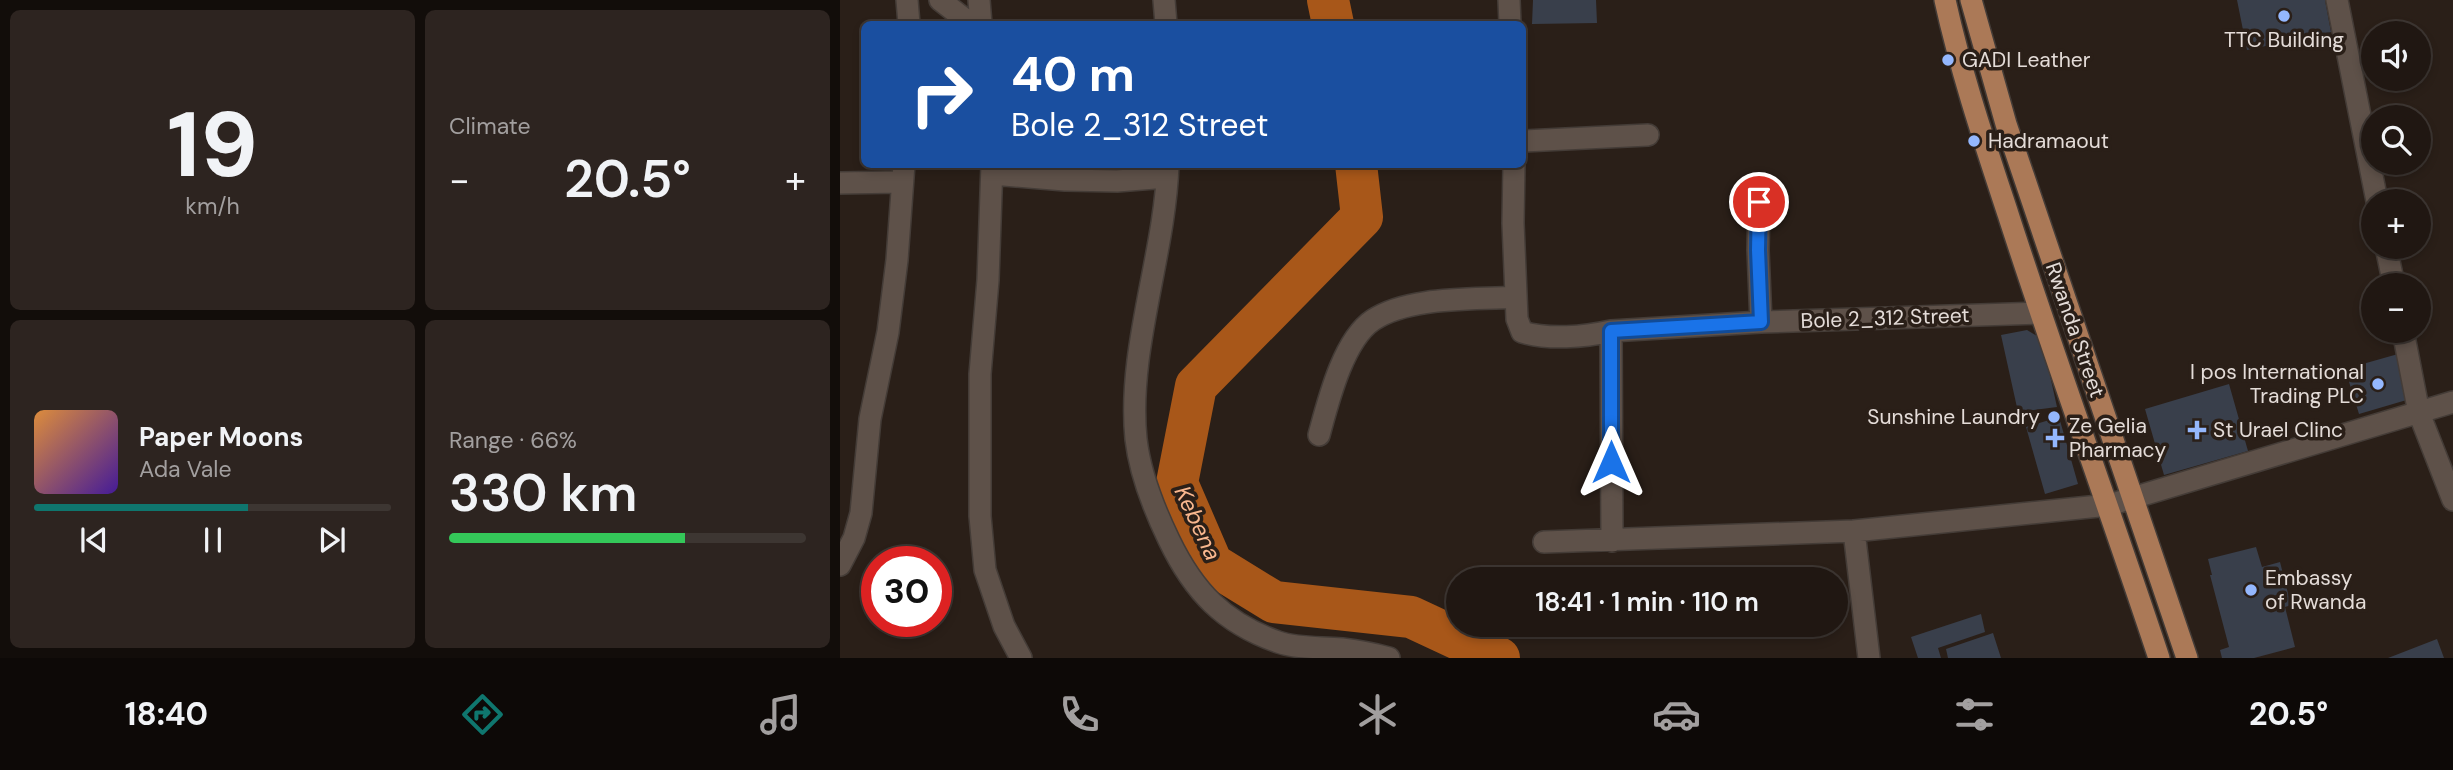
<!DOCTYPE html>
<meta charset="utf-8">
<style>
:root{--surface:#201712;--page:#2d2420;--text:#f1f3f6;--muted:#a29f9f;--line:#3d3632;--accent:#0f766e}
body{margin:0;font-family:"DM Sans",sans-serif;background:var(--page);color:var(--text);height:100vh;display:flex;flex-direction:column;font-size:26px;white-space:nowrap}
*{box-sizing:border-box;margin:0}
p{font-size:23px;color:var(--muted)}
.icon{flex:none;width:38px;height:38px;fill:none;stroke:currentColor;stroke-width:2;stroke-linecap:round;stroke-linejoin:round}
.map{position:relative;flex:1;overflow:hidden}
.drawer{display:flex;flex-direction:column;gap:10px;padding:10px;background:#120d0a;width:840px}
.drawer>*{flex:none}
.hud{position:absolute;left:21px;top:21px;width:665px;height:147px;border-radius:10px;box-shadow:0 4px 10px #0003,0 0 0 2px var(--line);background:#1a4fa0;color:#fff;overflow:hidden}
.buttons{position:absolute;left:1521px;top:21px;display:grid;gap:14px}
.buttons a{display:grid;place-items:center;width:70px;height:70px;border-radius:50%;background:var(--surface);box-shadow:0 4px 10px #0003,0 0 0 2px var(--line);font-size:35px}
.speed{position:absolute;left:21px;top:546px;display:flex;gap:14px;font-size:35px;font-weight:700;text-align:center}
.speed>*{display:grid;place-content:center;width:91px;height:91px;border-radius:50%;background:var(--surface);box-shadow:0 4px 10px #0003,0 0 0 2px var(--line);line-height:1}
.speed .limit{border:10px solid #d22;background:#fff;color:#111}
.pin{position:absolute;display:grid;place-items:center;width:60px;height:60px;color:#fff;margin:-30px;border:4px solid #fff;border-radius:50%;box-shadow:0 2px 7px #0007}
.me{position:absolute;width:77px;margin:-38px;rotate:0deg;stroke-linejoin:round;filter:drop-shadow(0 0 5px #0008)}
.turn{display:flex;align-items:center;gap:24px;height:147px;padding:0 35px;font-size:32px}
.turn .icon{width:91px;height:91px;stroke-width:2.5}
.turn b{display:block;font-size:49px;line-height:60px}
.big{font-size:52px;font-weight:600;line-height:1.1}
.drawer .card{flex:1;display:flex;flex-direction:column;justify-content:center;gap:10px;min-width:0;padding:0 24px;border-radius:10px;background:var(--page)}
.drawer .dial{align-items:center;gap:0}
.dial b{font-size:91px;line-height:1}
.song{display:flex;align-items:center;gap:21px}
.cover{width:84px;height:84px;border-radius:10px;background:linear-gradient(135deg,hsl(30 70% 55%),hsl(260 70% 35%))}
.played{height:7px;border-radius:4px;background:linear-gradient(90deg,var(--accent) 60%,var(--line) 60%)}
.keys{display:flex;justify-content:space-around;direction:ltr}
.heat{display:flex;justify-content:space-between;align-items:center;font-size:38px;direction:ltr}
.charge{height:10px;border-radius:5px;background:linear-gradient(90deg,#34c759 66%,var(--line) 0)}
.drawer .tiles{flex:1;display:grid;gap:10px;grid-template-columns:repeat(2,1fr)}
.trip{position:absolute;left:606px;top:567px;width:402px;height:70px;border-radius:35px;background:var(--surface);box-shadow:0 4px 10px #0003,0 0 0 2px var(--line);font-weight:600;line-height:70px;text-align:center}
.menu{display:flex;height:112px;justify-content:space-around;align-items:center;background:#0d0907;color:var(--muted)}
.menu .icon{width:49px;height:49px}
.menu .active{color:var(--accent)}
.menu b{font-size:32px;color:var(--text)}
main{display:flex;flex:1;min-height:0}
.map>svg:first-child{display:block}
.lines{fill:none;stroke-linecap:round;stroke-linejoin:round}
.river{stroke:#a85719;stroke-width:42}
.building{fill:#393f4b}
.minor-casing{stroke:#443c37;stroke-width:24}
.major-casing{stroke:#443c37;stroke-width:24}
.minor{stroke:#5e5149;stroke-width:21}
.major{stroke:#ab7957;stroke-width:21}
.route-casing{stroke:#114b97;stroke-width:18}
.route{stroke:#1a73e8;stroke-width:12}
.poi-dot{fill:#94b7fd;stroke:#2a1f18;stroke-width:2.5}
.labels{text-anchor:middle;stroke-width:7;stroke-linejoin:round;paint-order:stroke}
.poi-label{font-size:21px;fill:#e4dcd8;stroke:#2a1f18;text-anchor:start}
.street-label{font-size:21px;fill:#e4dcd8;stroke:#2a1f18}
.water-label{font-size:23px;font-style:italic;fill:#f9b78e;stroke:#2a1f18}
</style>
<main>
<section class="drawer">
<div class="tiles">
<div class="card dial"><b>19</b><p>km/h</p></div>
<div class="card"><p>Climate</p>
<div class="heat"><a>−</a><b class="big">20.5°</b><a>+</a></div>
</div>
<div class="card">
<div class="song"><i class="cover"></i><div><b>Paper Moons</b><p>Ada Vale</p></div></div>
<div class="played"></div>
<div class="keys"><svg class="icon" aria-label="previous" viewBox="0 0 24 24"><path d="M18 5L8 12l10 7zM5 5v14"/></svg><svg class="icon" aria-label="pause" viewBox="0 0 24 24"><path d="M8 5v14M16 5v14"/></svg><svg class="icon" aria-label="next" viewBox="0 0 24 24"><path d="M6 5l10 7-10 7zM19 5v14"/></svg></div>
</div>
<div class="card"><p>Range · 66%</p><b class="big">330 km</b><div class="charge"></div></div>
</div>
</section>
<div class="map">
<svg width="1613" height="658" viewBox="0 0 1613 658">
<rect width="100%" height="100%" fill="#2a1f18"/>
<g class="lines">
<path class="river" d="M488 0 493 24
M516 164 522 217 356 386 337 483 372 564 434 602 571 617 659 658"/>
</g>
<path class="building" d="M693 0H756L757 23 692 24Z
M1397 0H1485L1491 32 1407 50Z
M1187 330 1202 339 1217 407 1178 412 1161 335Z
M1558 354 1570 399 1519 414 1505 369Z
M1389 384 1408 451 1324 475 1305 409Z
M1219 417 1238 484 1205 494 1186 427Z
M1416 547 1422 567 1440 562 1451 605 1445 607 1455 647 1414 658H1382L1380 650 1389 647 1370 575H1372L1368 559Z
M1141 614 1145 632 1098 648 1101 658H1078L1071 637Z
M1153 633 1161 658H1108L1106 649Z
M1597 639 1604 658H1548Z"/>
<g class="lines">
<g class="minor-casing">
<path id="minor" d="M67 0 69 24
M100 0 131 24
M139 0 141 24
M324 0 326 24
M669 0 670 24
M1497 0 1537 201
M682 141 808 135
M152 164 148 280 140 374V516L145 570 164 626 181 658
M328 164C325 255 287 350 296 439 300 474 314 509 329 540 354 592 384 623 438 642 458 649 481 647 502 649 518 651 534 654 549 658
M674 164 673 223 677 319 682 332C709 340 744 337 771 331L921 322 1200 313
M152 174 225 180 277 181 327 177
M0 183 61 182
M919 202 918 250 921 322
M1546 247 1554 285
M771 331 772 541
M1563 331 1579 413 1613 500
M479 435C488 402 503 340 533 320 569 296 633 300 675 297
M1014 531 1029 658
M704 542 1014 531 1269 505 1613 402
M0 565 14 538 21 513 30 419 48 332 57 260 64 164"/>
</g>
<g class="major-casing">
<path id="major" d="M1105 0C1121 73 1145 144 1168 214 1216 363 1270 510 1319 658
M1131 0 1166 124 1347 658"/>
</g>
<use href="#minor" class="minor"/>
<use href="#major" class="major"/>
</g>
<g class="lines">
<g class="route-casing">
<path id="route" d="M771 462V331L921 322 918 250 919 202"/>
</g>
<use href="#route" class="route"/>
</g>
<g class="poi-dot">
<circle cx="1444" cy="16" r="7"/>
<circle cx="1108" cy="60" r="7"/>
<circle cx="1134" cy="141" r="7"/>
<circle cx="1538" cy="384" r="7"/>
<circle cx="1214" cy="417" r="7"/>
<path d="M1353.5 419.5h7v7h7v7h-7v7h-7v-7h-7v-7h7z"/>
<path d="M1211.5 427.5h7v7h7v7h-7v7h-7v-7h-7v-7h7z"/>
<circle cx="1411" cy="590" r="7"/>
</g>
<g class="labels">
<g class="poi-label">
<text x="1444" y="47" text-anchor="middle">TTC Building</text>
<text x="1122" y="67">GADI Leather</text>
<text x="1148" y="148">Hadramaout</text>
<text x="1524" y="379" text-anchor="end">I pos International<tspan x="1524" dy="24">Trading PLC</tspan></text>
<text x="1200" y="424" text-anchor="end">Sunshine Laundry</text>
<text x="1229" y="433">Ze Gelia<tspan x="1229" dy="24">Pharmacy</tspan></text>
<text x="1373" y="437">St Urael Clinc</text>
<text x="1425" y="585">Embassy<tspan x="1425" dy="24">of Rwanda</tspan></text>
</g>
<g class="street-label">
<text transform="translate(1045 318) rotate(-2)" y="7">Bole 2_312 Street</text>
<text transform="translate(1235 330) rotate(71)" y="7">Rwanda Street</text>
</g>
<g class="water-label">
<text transform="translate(358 523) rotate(65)" y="8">Kebena</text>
</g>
</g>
</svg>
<div class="buttons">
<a><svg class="icon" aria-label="sound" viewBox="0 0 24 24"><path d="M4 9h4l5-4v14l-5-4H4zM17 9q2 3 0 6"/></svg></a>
<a><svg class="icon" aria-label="search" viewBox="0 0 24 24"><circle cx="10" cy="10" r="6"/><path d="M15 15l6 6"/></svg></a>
<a>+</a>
<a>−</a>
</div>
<div class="speed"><div class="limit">30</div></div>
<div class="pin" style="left:919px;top:202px;background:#d93025"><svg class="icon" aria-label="arrive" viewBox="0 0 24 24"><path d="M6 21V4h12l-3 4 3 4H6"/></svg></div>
<svg class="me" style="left:771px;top:462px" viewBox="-20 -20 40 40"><path d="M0-17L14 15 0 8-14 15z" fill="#1a73e8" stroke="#fff" stroke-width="4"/></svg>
<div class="trip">18:41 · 1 min · 110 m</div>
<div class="hud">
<div class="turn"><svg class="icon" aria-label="right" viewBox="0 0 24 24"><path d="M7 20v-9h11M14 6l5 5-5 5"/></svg><div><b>40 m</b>Bole 2_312 Street</div></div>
</div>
</div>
</main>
<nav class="menu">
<b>18:40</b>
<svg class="icon active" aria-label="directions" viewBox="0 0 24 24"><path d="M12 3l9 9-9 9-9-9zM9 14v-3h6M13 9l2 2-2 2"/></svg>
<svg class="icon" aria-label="music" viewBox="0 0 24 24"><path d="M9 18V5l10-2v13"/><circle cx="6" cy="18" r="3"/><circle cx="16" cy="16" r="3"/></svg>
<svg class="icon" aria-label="phone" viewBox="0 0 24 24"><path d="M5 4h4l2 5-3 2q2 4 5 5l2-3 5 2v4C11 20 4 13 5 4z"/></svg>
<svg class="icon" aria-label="climate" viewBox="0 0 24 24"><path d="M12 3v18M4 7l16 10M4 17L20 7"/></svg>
<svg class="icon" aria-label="car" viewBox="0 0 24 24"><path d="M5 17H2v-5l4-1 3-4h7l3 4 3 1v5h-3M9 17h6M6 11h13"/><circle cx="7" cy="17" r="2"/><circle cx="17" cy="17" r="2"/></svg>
<svg class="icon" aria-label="filters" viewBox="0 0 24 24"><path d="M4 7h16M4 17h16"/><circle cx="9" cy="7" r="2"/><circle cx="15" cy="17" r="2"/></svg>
<b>20.5°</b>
</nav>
